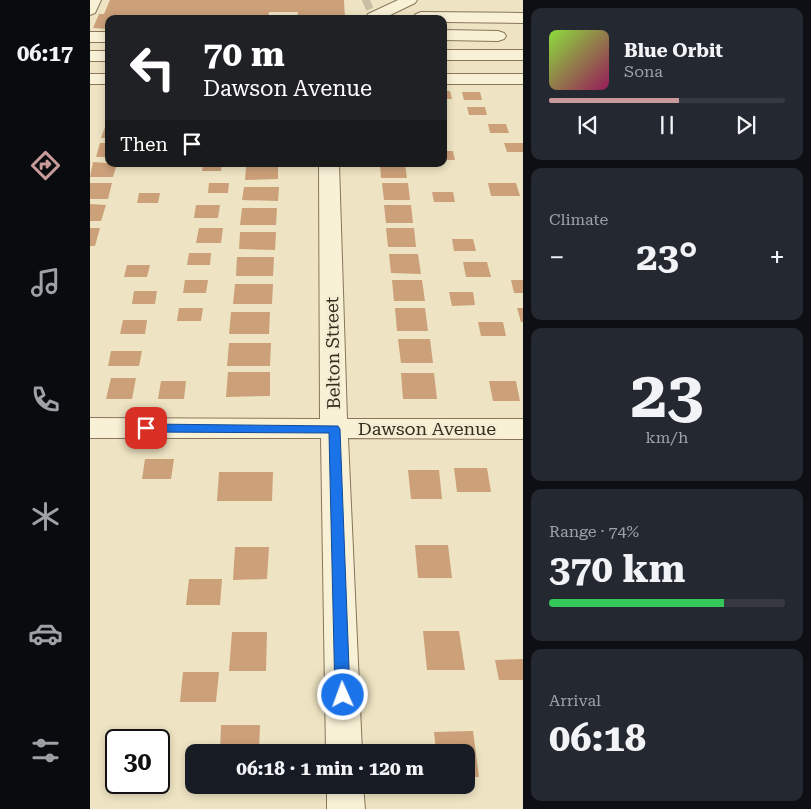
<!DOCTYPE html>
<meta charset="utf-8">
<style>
:root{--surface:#171b24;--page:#242831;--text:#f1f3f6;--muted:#9ea1a6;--line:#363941;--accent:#c89b9a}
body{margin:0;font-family:"Roboto Serif",serif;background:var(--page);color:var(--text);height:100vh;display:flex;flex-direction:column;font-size:19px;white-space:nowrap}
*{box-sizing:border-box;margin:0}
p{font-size:16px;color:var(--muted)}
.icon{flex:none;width:28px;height:28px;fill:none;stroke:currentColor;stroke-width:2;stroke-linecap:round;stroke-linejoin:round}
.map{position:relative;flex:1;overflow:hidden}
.side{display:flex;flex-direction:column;gap:8px;padding:8px;background:#0d0f14;width:288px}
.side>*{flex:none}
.banner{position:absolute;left:15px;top:15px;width:342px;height:152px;border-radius:10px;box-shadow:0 2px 8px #0003;background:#202124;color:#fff;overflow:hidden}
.speed{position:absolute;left:15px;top:729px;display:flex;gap:10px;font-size:25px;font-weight:700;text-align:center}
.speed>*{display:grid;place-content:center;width:65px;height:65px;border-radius:50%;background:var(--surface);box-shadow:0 2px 8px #0003;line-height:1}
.speed .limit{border:2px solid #111;border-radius:8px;background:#fff;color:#111}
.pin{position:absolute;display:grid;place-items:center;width:42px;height:42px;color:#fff;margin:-21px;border-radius:10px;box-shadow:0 2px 8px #0006}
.me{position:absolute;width:55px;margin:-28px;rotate:358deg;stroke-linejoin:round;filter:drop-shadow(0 0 4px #0008)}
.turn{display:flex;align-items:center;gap:18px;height:105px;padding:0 15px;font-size:22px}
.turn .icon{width:65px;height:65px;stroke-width:2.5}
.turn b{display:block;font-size:35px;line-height:42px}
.then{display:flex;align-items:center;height:48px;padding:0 15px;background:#0003;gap:10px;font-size:19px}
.big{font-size:38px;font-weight:700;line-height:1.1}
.side .widget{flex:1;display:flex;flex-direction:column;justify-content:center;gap:8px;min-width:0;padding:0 18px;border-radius:10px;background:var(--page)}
.side .dial{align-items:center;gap:0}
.dial b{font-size:65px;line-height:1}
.song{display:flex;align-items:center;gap:15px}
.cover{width:60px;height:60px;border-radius:8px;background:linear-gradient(135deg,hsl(90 70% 55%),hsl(330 70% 35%))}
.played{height:5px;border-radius:2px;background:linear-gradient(90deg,var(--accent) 55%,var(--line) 55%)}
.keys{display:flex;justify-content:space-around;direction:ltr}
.heat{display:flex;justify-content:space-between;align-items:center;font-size:28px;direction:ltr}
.charge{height:8px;border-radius:4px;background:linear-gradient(90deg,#34c759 74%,var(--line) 0)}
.trip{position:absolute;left:95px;top:744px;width:290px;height:50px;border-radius:10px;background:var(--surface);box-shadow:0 2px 8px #0003;font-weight:700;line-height:50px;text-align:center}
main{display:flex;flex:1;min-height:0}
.tabs{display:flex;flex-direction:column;width:90px;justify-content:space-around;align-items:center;background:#090b0e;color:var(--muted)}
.tabs .icon{width:35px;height:35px}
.tabs .active{color:var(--accent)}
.tabs b{font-size:22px;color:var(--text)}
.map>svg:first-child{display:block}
.building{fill:#cca079}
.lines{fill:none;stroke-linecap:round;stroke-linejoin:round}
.minor-tunnel{stroke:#cabfa2;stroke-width:17;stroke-dasharray:17 8;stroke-linecap:butt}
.minor-casing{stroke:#88755a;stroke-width:2}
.minor{fill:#f9f1d6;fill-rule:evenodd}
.route{fill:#1a73e8;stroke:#114b97}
.labels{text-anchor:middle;stroke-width:5;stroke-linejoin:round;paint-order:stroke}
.street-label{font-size:18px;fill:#382c1e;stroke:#f5edd3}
</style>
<main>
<nav class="tabs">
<b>06:17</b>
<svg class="icon active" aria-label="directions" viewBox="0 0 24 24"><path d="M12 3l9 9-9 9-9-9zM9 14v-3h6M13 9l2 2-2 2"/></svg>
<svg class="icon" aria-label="music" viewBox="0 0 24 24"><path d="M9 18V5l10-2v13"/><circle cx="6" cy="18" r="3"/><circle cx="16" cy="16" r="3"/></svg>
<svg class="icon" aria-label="phone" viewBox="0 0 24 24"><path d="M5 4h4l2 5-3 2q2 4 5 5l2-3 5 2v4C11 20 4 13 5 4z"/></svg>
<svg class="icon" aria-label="climate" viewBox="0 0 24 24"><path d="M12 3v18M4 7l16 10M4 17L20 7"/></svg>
<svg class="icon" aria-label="car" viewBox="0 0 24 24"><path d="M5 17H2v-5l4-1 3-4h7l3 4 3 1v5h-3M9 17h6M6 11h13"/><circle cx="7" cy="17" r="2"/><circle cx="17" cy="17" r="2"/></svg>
<svg class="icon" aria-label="filters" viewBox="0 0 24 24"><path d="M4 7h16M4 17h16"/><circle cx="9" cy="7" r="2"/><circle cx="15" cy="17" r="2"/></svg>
</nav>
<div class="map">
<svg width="434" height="809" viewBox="0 0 434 809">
<rect width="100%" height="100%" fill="#eee4c3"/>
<path class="building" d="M20 0H254L255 19H207L208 12H179L178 19H19V29L3 28 9 14H14Z
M354 91H360L362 99H354Z
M372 92H390L392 100H374Z
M377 107H395L397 115H379Z
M16 124H19V138H11Z
M398 124H416L419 133H400Z
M10 143H19V157H6Z
M414 143H433L434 152H417Z
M354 151H363L365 160H354Z
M3 162 27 164 23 177H0Z
M113 164H132L131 171H112Z
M290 164H315L317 178H291Z
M156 167H188V179L155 180Z
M0 183H22L18 199H0Z
M119 183H139L138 193H118Z
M292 183H318L320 200H294Z
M398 183H426L430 196H401Z
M154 187H189L188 201 152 200Z
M342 192H363L365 202H344Z
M49 193H70L68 203H47Z
M0 204 16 205 11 221H0Z
M106 205H130L128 218H104Z
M294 205H321L323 223H296Z
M152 208H187L186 225H150Z
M0 228H10L5 246H0Z
M109 228H133L131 243H106Z
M296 228H324L326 247H298Z
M150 232H186L185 250 149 249Z
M362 239H383L386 251H364Z
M99 253H121L120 265H97Z
M299 254H328L331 274 301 273Z
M147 257H184L183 276H146Z
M373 262H397L401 277H376Z
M37 265H60L57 277H34Z
M95 280H118L116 293H93Z
M302 280H332L335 301H304Z
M421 280H434V293H424Z
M145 284H183L182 304H143Z
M44 291H67L65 304H42Z
M359 292H383L385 305 362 306Z
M89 308H113L111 321H87Z
M305 308H335L338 331H307Z
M427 308H434V322H431Z
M141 312H180L179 334H139Z
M33 320H57L55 334H30Z
M388 322H413L416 336H391Z
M308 339H340L343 363H311Z
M139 343H181L180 366H137Z
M21 351H52L49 366H18Z
M138 372H180V396L136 397Z
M311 373H344L347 399H313Z
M21 378H46L42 399H16Z
M71 381H96L94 399H68Z
M399 381H426L430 401H403Z
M55 459H84L81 479H52Z
M364 468H397L401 492H367Z
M318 470H349L352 499H321Z
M129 472H183L182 501H127Z
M325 545H358L362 578H328Z
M145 547H179L177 579 143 580Z
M99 579H132L130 605H96Z
M333 631H369L375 670H337Z
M142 632H177L176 671H139Z
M434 659V680H409L405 660Z
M93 672H129L126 702H90Z
M131 725H170L169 752H130Z
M383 731 389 777H376V752H346L344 732Z"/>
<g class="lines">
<path class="minor-tunnel" d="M273 3 280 0"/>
<g class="minor-casing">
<path id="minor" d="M0 0H11L5 13 0 15Z
M308 0H327L325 3 292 19H275L278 14Z
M331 12 434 13V23L354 22V19H325L323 17 326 14Z
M354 30 408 31 414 33 416 36 414 39 408 41 354 40Z
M0 32H19V42H0Z
M354 50H434V60H354Z
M0 51H19V61H0Z
M0 74H19V84H0Z
M354 74H434V84H354Z
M229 164H249L257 419H434V439L258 438 272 752H236L231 438H0V418L230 419Z
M237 785H273L275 809H237Z"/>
</g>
<use href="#minor" class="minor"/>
</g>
<path class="route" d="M56 424 248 426 250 429 260 695 258 700 253 702 247 700 245 695 239 433 56 432 51 428Z"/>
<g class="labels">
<g class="street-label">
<text transform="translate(243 353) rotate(-91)" y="6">Belton Street</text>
<text x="337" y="435">Dawson Avenue</text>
</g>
</g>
</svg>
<div class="speed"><div class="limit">30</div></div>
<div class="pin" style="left:56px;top:428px;background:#d93025"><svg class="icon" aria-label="arrive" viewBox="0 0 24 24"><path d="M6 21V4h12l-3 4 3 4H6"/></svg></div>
<svg class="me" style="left:253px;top:695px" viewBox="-20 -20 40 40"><circle r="17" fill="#1a73e8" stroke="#fff" stroke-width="3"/><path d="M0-11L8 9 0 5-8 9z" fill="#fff"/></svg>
<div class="trip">06:18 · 1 min · 120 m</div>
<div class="banner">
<div class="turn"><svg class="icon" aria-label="left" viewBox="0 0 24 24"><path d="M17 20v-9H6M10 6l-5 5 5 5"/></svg><div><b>70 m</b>Dawson Avenue</div></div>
<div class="then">Then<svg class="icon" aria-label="arrive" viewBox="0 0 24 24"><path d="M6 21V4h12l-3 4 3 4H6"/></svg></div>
</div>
</div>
<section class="side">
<div class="widget">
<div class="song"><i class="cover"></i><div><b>Blue Orbit</b><p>Sona</p></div></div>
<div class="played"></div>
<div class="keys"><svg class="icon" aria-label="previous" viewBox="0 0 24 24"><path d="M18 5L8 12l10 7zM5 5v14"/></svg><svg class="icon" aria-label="pause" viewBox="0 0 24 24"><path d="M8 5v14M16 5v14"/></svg><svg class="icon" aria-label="next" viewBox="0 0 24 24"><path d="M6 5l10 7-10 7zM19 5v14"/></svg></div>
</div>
<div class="widget"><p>Climate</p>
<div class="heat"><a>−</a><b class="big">23°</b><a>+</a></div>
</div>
<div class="widget dial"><b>23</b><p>km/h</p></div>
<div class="widget"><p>Range · 74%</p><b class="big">370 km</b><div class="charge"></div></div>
<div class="widget"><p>Arrival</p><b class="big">06:18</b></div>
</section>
</main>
